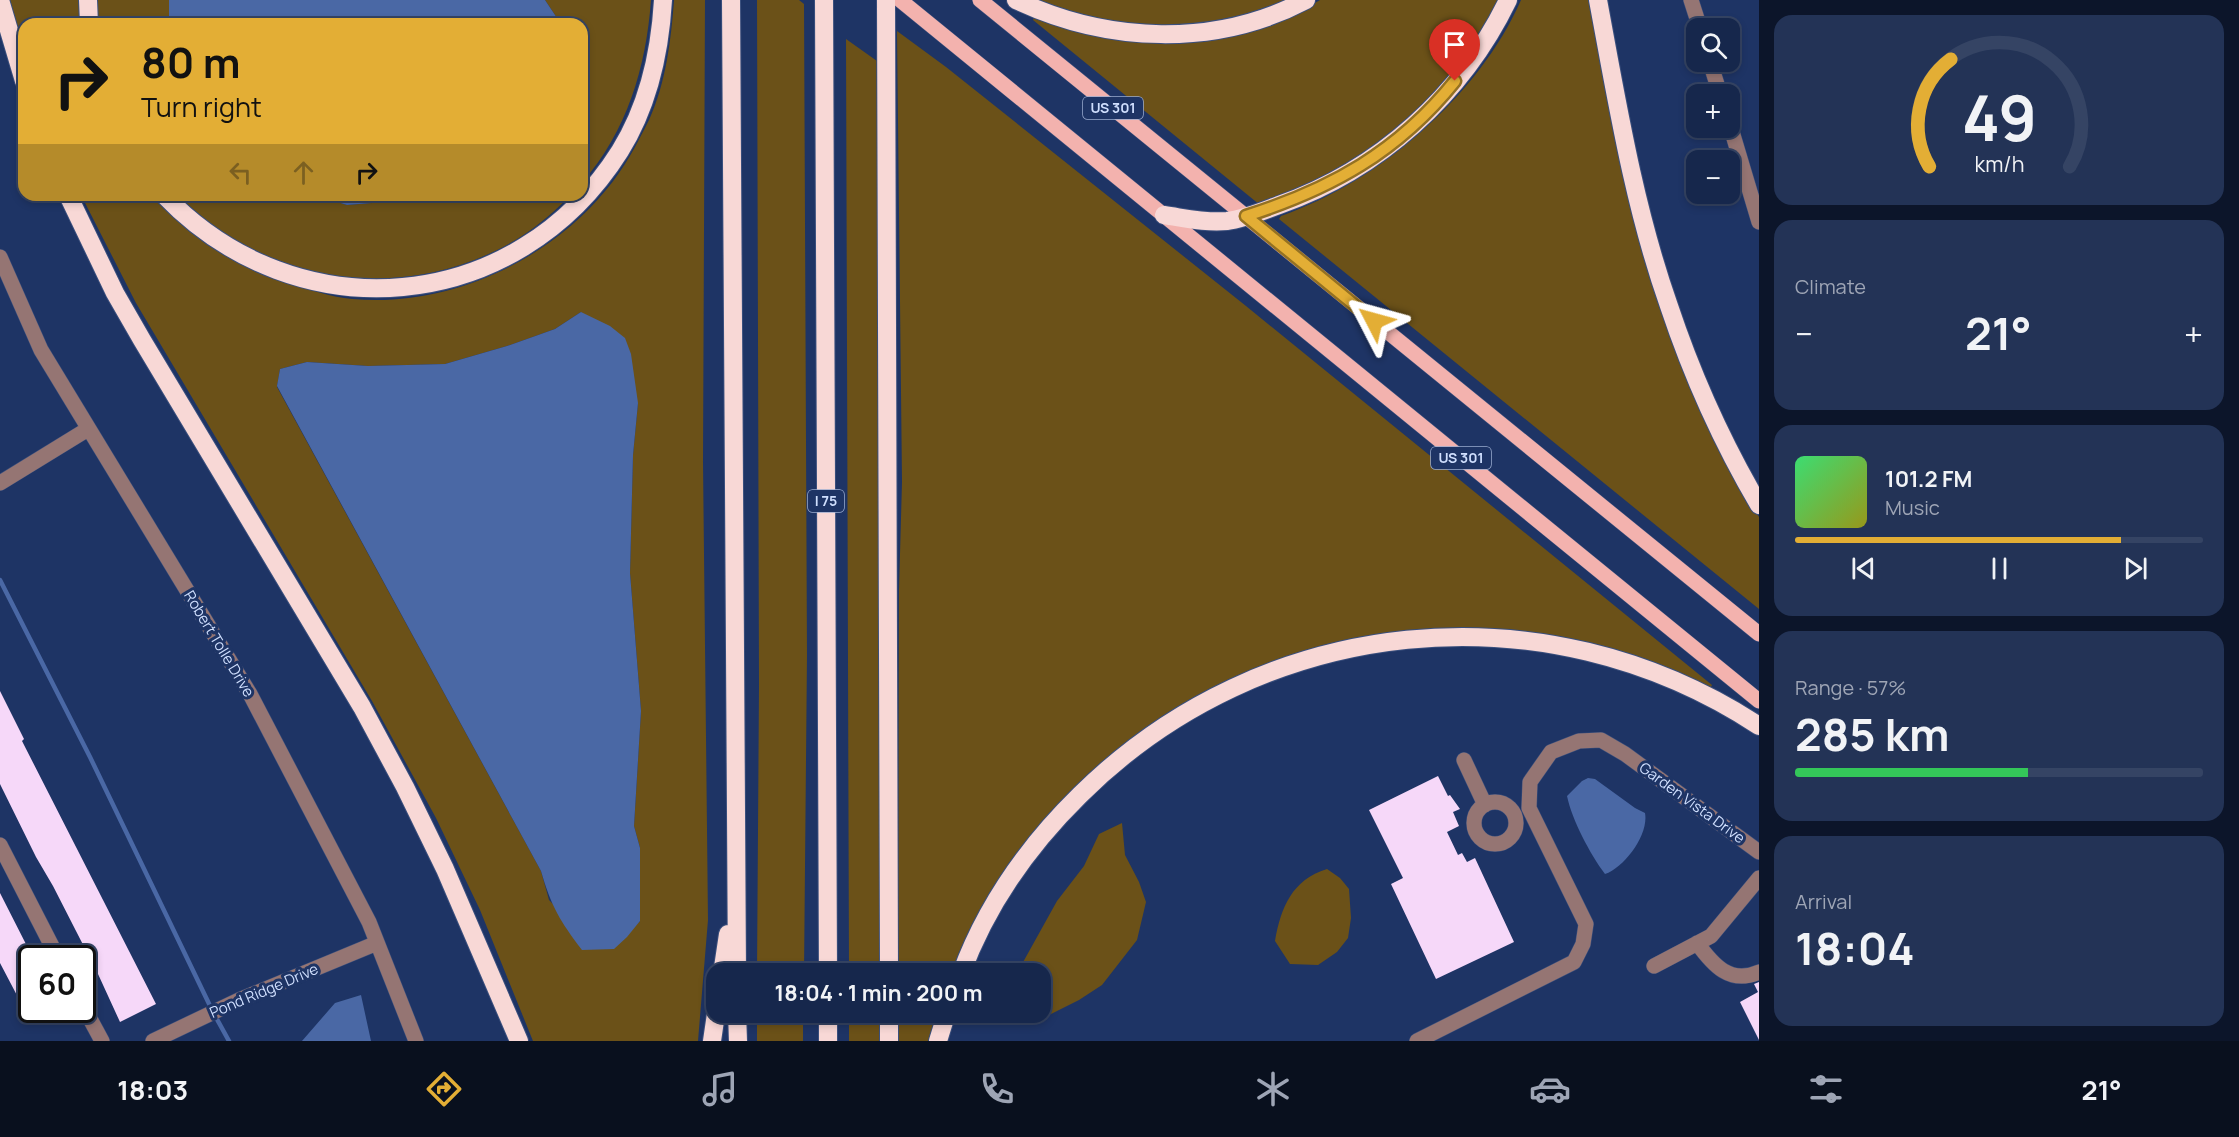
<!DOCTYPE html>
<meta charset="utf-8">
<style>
:root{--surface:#16274c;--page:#233356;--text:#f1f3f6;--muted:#9ea5b5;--line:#354464;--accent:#e3ae35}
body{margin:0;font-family:Manrope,sans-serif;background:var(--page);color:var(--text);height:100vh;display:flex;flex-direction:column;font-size:22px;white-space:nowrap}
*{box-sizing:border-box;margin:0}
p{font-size:20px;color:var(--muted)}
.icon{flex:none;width:33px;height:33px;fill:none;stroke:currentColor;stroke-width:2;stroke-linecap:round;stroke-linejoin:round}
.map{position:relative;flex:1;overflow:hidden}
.sheet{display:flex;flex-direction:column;gap:15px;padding:15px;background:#0c152a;width:480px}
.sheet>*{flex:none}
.hud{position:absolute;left:18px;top:18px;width:570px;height:183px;border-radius:18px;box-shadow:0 3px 9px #0003,0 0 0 2px var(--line);background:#e3ae35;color:#111;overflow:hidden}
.controls{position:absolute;left:1686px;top:18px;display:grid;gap:12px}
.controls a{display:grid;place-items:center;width:54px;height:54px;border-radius:12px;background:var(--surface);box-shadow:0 3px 9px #0003,0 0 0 2px var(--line);font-size:30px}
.speed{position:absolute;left:18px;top:945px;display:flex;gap:12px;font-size:30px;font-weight:700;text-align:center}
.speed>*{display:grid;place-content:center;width:78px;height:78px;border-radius:50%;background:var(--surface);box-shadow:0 3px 9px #0003,0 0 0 2px var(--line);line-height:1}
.speed .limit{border:3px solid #111;border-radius:9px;background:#fff;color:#111}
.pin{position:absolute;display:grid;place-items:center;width:51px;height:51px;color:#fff;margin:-62px -26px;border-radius:50% 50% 50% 0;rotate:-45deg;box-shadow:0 0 6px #0007}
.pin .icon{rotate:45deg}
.me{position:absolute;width:66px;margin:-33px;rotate:309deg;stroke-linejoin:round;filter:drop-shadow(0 0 4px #0008)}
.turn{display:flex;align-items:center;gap:21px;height:126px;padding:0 24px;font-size:27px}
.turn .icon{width:78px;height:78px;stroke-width:2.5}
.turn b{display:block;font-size:42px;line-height:51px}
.lanes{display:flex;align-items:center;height:57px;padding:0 24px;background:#0003;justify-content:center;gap:30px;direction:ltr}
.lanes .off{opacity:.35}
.big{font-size:45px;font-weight:700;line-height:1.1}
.sheet .tile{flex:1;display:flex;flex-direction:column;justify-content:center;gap:9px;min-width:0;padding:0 21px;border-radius:18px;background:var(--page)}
.sheet .dial{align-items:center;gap:0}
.dial svg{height:156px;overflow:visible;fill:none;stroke:var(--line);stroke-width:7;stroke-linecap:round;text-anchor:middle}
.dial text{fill:var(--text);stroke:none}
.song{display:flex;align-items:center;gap:18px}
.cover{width:72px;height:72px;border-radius:9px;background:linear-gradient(135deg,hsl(140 70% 55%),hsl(60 70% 35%))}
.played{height:6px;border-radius:3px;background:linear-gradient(90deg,var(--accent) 80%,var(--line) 80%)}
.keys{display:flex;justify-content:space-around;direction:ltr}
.heat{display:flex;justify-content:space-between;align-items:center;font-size:33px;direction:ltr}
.charge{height:9px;border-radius:4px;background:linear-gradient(90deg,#34c759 57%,var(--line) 0)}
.trip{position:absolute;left:706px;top:963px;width:345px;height:60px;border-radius:18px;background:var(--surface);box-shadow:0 3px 9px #0003,0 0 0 2px var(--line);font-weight:700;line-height:60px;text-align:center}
.tab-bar{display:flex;height:96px;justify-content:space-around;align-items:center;background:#09101e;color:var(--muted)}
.tab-bar .icon{width:42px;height:42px}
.tab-bar .on{color:var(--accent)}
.tab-bar b{font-size:27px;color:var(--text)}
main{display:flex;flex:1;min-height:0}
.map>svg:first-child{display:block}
.green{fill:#6b5118;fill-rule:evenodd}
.water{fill:#4a68a5}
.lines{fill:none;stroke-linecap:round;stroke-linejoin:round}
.stream{stroke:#4a68a5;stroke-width:4.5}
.building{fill:#f6d8f9}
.minor-casing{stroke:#3a4f7d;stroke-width:16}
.major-casing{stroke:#3a4f7d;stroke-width:16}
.highway-casing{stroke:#3a4f7d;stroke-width:20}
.minor{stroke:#957573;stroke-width:15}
.major{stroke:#f3b2ae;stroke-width:15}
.highway{stroke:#f8d8d6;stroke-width:18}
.route-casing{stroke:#947122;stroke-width:15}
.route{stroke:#e3ae35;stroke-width:10}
.labels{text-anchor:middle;stroke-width:6;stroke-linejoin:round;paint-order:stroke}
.shield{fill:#1e3465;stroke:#9bacd0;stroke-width:1.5}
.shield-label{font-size:14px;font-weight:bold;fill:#d0dffe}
.street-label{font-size:15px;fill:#d0dffe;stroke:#1e3465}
</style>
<main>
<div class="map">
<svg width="1759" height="1041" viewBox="0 0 1759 1041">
<rect width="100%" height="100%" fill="#1e3465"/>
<path class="green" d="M9 0H82L83 24H24V47Z
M95 0H169V24H96Z
M545 0H651C646 68 627 131 582 183V24H559L557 18Z
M674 0H705L703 462 708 920 698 1041H533L480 910 436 818 372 701 136 303 81 195H155C189 237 239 266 291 283 311 290 331 297 352 299 447 308 547 262 606 190 624 169 637 144 649 120 666 83 671 40 674 0ZM581 312 638 403 633 455 630 573 641 711 634 826 640 848V921L614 948 598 949 549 900 541 871 277 387 280 369 307 362 368 366 445 364 507 346 555 329Z
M757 0H799L804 4 807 655 804 974 757 973 759 685Z
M1037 0H1288L1258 12 1218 23 1157 27 1091 19Z
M1320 0H1503L1438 96 1352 165 1260 205 1033 20 1035 15 1112 38 1303 10Z
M1521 0H1592L1631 195 1750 502 1759 517V609L1279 219 1281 216C1378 182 1479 96 1521 0Z
M897 31 946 67 1246 306 1712 685 1710 689 1639 659 1592 645 1536 635 1497 631H1411L1355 640 1313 650 1091 776 955 973H898L899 590 902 482Z
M846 39 877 61 882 191 884 974 849 973Z
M174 195H314L347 205 408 200 425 195H571C556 210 540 224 522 236 442 287 336 293 252 250 239 243 223 238 212 229 198 219 187 206 174 195Z
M1122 823 1125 855 1139 882 1146 902 1137 940 1102 985 1079 1000 1031 1024 1014 1020 1012 1013 1041 1012V974L1017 973 1057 901 1084 866 1099 834Z
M1327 869 1340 878 1349 889 1351 918 1348 938 1337 952 1318 965 1290 964 1275 941C1281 907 1292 880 1327 869Z
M757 1013H803V1041H757Z
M849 1013H884V1041H849Z
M898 1013H941L933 1041H898Z"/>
<path class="water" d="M169 0H545L557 18 559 24H169Z
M314 195H425L408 200 347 205Z
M581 312 610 326 625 338 631 354 638 403 633 455 630 573 641 711 634 826 640 848V921L627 937 614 949 582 950C560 921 551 906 541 871L277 386 280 369 307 362 368 366 445 364 507 346 555 329Z
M1588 778 1595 779 1635 808 1645 813C1649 834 1625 867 1605 874 1590 854 1572 820 1567 796L1582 781Z
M361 995 371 1041H302L335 1003Z"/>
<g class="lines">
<path class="stream" d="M0 580 90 757 213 1012 229 1041"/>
</g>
<path class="building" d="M0 691 24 739 22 741 156 1004 120 1022 98 974 53 886 36 857 0 784Z
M1438 776 1448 796 1450 795 1460 809 1453 812 1459 826 1447 832 1458 855 1462 853 1467 862 1475 858 1514 942 1436 979 1391 884 1403 878 1369 810Z
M0 893 32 956V1024L0 963Z
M1759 982V1040L1740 1002 1758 992 1754 984Z"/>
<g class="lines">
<g class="minor-casing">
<path id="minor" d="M1691 0 1700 28
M1710 62 1720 94
M1730 125 1759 222
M0 257 41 350 250 694 369 922 416 1041
M0 483 88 429
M1464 760 1485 805
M1474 823a21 21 0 1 1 42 0a21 21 0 1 1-42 0Z
M0 845 58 958
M1697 943C1713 965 1730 985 1759 972
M1654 966 1711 936 1759 878
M82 1004 102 1041
M153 1041 239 1000 377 943
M1417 1041 1574 962 1583 944 1586 924 1529 808 1530 782 1551 752 1579 741 1601 740 1625 754 1759 852"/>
</g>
<g class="major-casing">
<path id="major" d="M900 0 1759 701
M980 0 1759 634"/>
</g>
<g class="highway-casing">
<path id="highway" d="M0 0 24 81
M88 0 89 24
M731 0 737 974
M824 0 828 974
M886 0 889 974
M1016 0C1107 43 1215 48 1306 0
M1598 0C1617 102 1634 207 1669 306 1692 375 1722 442 1759 505
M68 195 115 293 142 340 362 707 405 787 445 869 519 1041
M164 195C297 334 516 316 620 151 648 106 660 52 663 0
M1164 215C1185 218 1205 223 1227 221 1244 219 1263 211 1279 205 1379 170 1462 95 1508 0
M722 974 728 934
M961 974C986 906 1029 845 1080 795 1262 614 1544 585 1759 726
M737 1012 738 1041
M828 1012V1041
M889 1012V1041
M712 1041 717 1007
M938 1041 947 1012"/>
</g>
<use href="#minor" class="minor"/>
<use href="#major" class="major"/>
<use href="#highway" class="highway"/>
</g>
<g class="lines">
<g class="route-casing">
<path id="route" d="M1374 321 1246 216C1331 189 1398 152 1455 81"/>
</g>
<use href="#route" class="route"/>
</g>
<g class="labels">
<g class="shield">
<rect x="1083" y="97" width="60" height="22" rx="4.5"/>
<rect x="1431" y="447" width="60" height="22" rx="4.5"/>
<rect x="808" y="490" width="36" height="22" rx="4.5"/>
</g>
<g class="shield-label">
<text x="1113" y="113">US 301</text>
<text x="1461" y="463">US 301</text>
<text x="826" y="506">I 75</text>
</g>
<g class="street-label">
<text transform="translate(219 644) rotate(59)" y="5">Robert Tolle Drive</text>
<text transform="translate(1692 803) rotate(36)" y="5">Garden Vista Drive</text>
<text transform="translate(264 991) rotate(-23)" y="5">Pond Ridge Drive</text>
</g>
</g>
</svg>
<div class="controls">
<a><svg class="icon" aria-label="search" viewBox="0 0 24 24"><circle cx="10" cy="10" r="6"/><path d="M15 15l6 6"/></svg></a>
<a>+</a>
<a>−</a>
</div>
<div class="speed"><div class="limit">60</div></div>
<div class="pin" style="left:1455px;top:81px;background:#d93025"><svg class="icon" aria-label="arrive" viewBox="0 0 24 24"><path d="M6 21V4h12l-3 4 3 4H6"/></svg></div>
<svg class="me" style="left:1374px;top:321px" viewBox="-20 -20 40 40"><path d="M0-17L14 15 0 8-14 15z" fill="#e3ae35" stroke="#fff" stroke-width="4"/></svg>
<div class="trip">18:04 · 1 min · 200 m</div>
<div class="hud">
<div class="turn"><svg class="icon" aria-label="right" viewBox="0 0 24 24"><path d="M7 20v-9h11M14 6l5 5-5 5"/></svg><div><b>80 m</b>Turn right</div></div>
<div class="lanes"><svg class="icon off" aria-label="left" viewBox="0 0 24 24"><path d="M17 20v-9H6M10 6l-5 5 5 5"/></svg><svg class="icon off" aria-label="ahead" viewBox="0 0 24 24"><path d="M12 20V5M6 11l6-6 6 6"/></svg><svg class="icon" aria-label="right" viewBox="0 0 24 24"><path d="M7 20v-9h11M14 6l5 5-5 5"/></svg></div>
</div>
</div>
<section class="sheet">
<div class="tile dial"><svg viewBox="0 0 100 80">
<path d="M14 69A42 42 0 1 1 86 69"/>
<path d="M14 69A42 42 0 0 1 25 14" stroke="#e3ae35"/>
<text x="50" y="56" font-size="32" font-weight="700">49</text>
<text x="50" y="72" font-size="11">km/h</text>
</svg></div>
<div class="tile"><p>Climate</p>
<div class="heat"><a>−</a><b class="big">21°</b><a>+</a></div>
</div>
<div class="tile">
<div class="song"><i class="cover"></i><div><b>101.2 FM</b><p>Music</p></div></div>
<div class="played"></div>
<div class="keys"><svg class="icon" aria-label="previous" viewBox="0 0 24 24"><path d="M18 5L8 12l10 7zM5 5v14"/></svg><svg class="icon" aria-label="pause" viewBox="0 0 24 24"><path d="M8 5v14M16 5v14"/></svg><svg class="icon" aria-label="next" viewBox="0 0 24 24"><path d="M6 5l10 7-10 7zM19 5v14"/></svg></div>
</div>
<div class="tile"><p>Range · 57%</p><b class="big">285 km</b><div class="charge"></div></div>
<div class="tile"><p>Arrival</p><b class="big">18:04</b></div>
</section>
</main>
<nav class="tab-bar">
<b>18:03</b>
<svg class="icon on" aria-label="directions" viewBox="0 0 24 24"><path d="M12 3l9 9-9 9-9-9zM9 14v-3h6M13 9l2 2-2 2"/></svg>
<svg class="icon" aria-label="music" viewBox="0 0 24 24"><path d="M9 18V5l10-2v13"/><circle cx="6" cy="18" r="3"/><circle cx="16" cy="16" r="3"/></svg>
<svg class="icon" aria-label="phone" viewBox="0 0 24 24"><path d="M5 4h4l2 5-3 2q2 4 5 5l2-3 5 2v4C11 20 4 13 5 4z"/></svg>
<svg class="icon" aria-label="climate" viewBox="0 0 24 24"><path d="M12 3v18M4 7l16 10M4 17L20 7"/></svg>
<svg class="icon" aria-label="car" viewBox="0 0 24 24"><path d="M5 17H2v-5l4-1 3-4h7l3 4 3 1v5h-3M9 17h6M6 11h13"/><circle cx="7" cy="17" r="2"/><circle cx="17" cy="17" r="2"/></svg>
<svg class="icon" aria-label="filters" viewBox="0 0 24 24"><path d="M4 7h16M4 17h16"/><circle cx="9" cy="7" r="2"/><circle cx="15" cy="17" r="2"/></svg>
<b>21°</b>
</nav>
